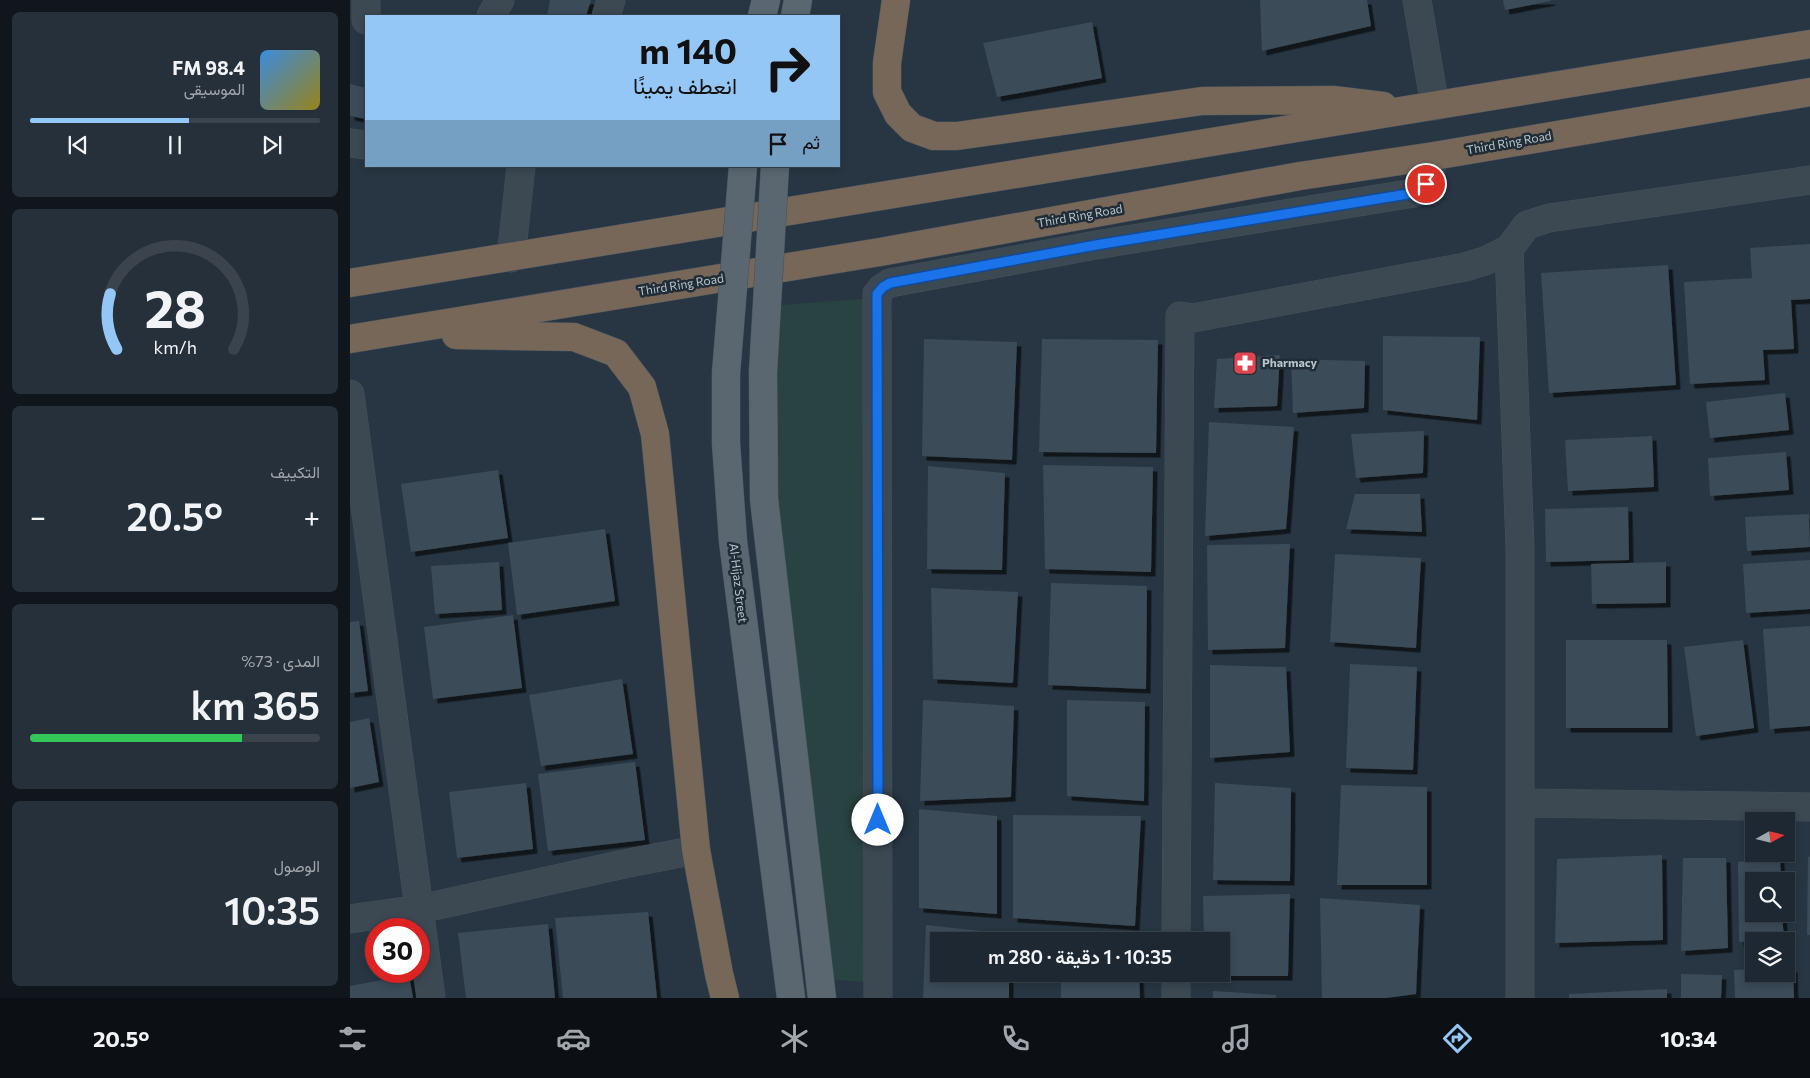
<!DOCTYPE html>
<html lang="ar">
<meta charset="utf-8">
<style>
:root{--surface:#1d2832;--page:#25303a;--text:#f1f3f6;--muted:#a0a6ac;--line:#3b444d;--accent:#94c7f6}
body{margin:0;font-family:Commissioner,Vazirmatn,sans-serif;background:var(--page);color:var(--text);direction:rtl;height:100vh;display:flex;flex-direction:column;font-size:19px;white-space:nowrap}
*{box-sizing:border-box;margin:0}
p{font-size:16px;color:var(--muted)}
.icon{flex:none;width:28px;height:28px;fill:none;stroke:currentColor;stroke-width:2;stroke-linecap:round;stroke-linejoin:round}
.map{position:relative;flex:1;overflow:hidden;direction:ltr}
.side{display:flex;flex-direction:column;gap:12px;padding:12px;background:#10161c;width:350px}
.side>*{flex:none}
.hud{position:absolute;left:15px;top:15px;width:475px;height:152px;border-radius:0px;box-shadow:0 2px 8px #0003,0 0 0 1px var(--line);direction:rtl;background:#94c7f6;color:#111;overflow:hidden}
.needle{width:32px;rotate:82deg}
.buttons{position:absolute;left:1395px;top:812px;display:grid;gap:10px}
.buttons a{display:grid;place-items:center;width:50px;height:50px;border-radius:0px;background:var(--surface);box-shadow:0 2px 8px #0003,0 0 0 1px var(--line);font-size:25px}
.speed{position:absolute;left:15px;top:918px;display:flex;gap:10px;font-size:25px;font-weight:700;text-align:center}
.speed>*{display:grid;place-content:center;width:65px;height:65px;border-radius:50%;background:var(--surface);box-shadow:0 2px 8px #0003,0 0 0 1px var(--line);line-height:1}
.speed .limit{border:8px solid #d22;background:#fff;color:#111}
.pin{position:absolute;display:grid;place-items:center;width:42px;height:42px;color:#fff;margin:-21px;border:2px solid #fff;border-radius:50%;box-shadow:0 1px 5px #0007}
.me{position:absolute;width:55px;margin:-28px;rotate:0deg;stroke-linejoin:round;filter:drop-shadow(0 0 4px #0008)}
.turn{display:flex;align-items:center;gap:18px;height:105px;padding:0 20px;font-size:22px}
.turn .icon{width:65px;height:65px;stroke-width:2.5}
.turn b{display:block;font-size:35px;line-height:42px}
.then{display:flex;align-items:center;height:48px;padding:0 20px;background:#0003;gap:10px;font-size:19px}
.big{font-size:38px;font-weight:600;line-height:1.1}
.side .card{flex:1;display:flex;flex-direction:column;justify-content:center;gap:8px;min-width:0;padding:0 18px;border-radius:8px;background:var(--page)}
.side .dial{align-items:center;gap:0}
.dial svg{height:130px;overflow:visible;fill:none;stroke:var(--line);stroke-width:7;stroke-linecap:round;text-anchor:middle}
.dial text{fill:var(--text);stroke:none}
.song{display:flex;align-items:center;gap:15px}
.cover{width:60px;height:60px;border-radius:8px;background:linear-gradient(135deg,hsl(210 70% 55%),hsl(50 70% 35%))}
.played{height:5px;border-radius:2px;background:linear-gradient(90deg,var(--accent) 55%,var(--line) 55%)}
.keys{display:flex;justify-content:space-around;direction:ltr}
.heat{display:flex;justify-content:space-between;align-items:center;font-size:28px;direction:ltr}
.charge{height:8px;border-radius:4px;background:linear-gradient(90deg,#34c759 73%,var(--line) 0)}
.trip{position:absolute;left:580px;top:932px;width:300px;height:50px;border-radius:0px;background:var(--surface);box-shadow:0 2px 8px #0003,0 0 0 1px var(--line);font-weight:600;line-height:50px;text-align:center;direction:rtl}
.tabs{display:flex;height:80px;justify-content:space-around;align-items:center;background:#0c1014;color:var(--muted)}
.tabs .icon{width:35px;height:35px}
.tabs .on{color:var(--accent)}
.tabs b{font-size:22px;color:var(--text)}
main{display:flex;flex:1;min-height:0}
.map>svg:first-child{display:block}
.green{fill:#294342}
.building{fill:#3a4b58;filter:url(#shadow)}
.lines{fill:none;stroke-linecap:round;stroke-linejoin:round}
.minor-casing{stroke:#45515b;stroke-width:29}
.major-casing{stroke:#45515b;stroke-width:29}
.highway-casing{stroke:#46535c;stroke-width:29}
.minor{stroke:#3c4852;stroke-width:28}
.major{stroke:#5a6771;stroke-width:28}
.highway{stroke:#776759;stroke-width:28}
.major-bridge-casing{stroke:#45515b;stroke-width:29;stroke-linecap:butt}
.major-bridge{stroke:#5a6771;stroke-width:28}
.route-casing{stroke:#114b97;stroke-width:12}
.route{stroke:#1a73e8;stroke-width:9}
.labels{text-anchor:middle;stroke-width:5;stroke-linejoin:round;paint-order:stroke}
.street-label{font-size:12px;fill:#b9c3cb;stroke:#202d37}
.poi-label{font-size:12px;font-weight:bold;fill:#b9c3cb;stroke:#202d37;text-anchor:start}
</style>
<main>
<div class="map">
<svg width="1460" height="998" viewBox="0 0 1460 998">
<defs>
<filter id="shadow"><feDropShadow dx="4.5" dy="4.5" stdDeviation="0" flood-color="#0009"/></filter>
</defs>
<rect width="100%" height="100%" fill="#273642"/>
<path class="green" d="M526 298 529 983 472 979 417 502V306Z"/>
<path class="building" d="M200 0H241L236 16H197Z
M910 0H1017L1021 26 912 51Z
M1153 0H1201V1L1155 10Z
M742 22 752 78 647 97 633 43Z
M0 84 16 88V119L0 116Z
M1460 244V299L1441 300 1444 349 1413 350 1415 380 1340 384 1334 282 1402 278 1400 248Z
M1318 265 1326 385 1199 393 1191 273Z
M1033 336 1130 337 1127 420 1033 410Z
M574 339 667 342 662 460 572 456Z
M692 339 808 340 806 453 689 452Z
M930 355 927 406 864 408 867 359Z
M941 359 1015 361 1014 408 943 413Z
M1435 393 1439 430 1360 438 1356 402Z
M859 422 944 427 936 529 855 536Z
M1074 431 1073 473 1006 478 1001 434Z
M1302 436 1304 487 1218 491 1215 440Z
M1436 452 1439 490 1360 496 1358 458Z
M693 465 803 467 801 572 695 569Z
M578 466 655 473 652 570 577 569Z
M148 470 158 538 61 552 51 484Z
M1005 494H1070L1072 532 996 529Z
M1278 507 1279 560 1196 562 1195 509Z
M1459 514 1460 547 1397 551 1395 517Z
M255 529 265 601 167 615 158 543Z
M940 544 935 648 858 650 857 545Z
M985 554 1071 558 1066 648 980 642Z
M1460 560V609L1396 613 1393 564Z
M149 562 152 610 85 614 81 566Z
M1316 562V603L1242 604 1241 564Z
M701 583 797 586 796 689 698 685Z
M581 588 668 592 663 683 583 679Z
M163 615 172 688 83 699 74 627Z
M9 621 18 691 0 693V622Z
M1460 626V726L1420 729 1413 629Z
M1216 640H1317L1318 728H1216Z
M1393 640 1404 728 1346 736 1334 647Z
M1000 664 1067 667 1063 770 996 768Z
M860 665 936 667 940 752 860 758Z
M272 679 283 754 191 766 179 695Z
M573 700 664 706 661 797 570 801Z
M717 700 795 702 794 801 717 796Z
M19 718 29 782 0 788V722Z
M285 762 295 840 198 851 188 774Z
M176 783 183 849 107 858 99 792Z
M865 783 941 788 940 881 863 880Z
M991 785 1077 787V885H987Z
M569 809 647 816V914L569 908Z
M663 815 791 816 785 926 663 918Z
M1312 855 1313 940 1205 943 1207 859Z
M1458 856 1460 857V935H1457Z
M1430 857 1431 881H1404V914H1432L1434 939 1389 942 1388 862Z
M1333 858H1376L1378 948 1331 951Z
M940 894 938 976H855V974H871V941H854L853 896Z
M970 898 1070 905 1066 994 1036 998H972Z
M298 912 307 998H213L205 918Z
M198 924 205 998H116L108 933Z
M576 925 659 934V941H589V974H659V998H573Z
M712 937 789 939V941H712Z
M1436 968H1443L1444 998H1385L1384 970 1404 969V974H1436Z
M711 974H789L790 998H711Z
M1331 974 1372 975 1371 998H1331Z
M59 975 63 998H0V986Z
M1317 989V998H1219V994Z
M863 991 926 995V998H863Z"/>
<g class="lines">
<g class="minor-casing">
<path id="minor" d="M16 0V20
M1067 0 1085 106
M141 16 150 0
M256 16 261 0
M0 143 16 145
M1159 249 1170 548V998
M161 258 171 166
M0 394 81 998
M1170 803 1460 807
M0 919 70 909 274 864 346 850
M826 941 830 316 843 318 1115 267 1135 261 1159 249 1177 225 1199 218 1460 180
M528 998 527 294 533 287 540 283 746 245 1064 193 1077 184 1084 156
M826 998V974"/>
</g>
<g class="major-casing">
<path id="major" d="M412 16 416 0
M445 16 448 0
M413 372 414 499 472 998
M376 373V443L383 541 441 998"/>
</g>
<g class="highway-casing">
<path id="highway" d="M546 0 537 63V92L548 114 562 128 584 136H607L852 101 983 100 1033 106
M0 283 1460 44
M106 335 224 337 266 353 292 387 305 434 346 850 369 974 375 998
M0 339 530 252 950 176 1084 156 1460 92"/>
</g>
<use href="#minor" class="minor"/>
<use href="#major" class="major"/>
<use href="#highway" class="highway"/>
<g class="major-bridge-casing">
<path id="major-bridge" d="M413 372 425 166
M376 373 393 166"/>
</g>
<use href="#major-bridge" class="major-bridge"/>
</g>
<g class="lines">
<g class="route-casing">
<path id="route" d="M528 820 527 294 533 287 540 283 746 245 1064 193 1076 184"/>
</g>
<use href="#route" class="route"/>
</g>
<defs>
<g id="pharmacy-square" transform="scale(1.25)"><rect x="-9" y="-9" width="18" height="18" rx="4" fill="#e0444e" stroke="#202d37"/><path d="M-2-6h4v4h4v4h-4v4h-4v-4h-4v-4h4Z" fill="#fff"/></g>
</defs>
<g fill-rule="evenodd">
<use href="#pharmacy-square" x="895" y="363"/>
</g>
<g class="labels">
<g class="street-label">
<text transform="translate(1159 143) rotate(-10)" y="4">Third Ring Road</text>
<text transform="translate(730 216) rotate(-10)" y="4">Third Ring Road</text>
<text transform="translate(331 285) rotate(-9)" y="4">Third Ring Road</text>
<text transform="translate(388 583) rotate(83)" y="4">Al-Hijaz Street</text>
</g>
<g class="poi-label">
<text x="912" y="367">Pharmacy</text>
</g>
</g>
</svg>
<div class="buttons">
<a><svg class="needle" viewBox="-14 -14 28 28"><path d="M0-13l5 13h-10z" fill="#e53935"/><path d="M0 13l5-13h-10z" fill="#a0a6ac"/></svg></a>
<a><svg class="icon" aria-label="search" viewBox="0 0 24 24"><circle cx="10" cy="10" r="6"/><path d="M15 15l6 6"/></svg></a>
<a><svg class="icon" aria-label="layers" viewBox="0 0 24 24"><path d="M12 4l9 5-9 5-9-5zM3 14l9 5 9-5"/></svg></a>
</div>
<div class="speed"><div class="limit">30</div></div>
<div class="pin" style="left:1076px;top:184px;background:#d93025"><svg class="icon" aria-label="arrive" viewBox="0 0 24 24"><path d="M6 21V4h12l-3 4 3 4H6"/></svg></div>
<svg class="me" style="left:528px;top:820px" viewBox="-20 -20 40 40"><circle r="19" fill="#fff"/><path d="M0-13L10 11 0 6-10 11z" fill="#1a73e8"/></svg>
<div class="trip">10:35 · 1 دقيقة · 280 m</div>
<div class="hud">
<div class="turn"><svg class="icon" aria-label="right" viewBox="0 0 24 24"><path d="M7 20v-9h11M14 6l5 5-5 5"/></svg><div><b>140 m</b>انعطف يمينًا</div></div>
<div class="then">ثم<svg class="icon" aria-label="arrive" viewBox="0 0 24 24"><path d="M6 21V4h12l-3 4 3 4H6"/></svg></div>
</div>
</div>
<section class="side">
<div class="card">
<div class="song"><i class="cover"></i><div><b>98.4 FM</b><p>الموسيقى</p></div></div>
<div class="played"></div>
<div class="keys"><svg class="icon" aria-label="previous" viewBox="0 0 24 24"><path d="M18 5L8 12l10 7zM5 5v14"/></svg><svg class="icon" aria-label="pause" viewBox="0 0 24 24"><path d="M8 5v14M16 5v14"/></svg><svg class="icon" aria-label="next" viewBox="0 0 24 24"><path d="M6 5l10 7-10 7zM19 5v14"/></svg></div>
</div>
<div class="card dial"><svg viewBox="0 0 100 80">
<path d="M14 69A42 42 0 1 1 86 69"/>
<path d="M14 69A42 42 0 0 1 10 35" stroke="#94c7f6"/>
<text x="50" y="56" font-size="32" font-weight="700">28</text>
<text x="50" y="72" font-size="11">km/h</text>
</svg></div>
<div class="card"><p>التكييف</p>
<div class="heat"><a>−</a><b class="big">20.5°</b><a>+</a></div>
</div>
<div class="card"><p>المدى · 73%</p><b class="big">365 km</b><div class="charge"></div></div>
<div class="card"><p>الوصول</p><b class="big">10:35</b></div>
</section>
</main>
<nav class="tabs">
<b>10:34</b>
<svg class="icon on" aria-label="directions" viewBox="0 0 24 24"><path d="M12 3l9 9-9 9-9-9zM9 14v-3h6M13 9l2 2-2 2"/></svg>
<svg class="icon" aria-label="music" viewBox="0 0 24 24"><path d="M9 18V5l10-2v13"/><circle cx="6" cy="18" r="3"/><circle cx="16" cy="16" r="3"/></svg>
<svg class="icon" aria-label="phone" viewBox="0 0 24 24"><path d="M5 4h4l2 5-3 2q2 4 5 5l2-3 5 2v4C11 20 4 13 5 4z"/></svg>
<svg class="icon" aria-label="climate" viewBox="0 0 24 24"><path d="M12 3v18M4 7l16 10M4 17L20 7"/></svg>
<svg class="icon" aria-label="car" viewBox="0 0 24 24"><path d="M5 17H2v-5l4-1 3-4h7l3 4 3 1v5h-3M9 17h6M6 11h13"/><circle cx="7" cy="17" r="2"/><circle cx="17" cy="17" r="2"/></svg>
<svg class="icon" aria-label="filters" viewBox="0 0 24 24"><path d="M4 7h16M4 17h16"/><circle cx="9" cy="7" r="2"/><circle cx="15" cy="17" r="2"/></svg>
<b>20.5°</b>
</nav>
